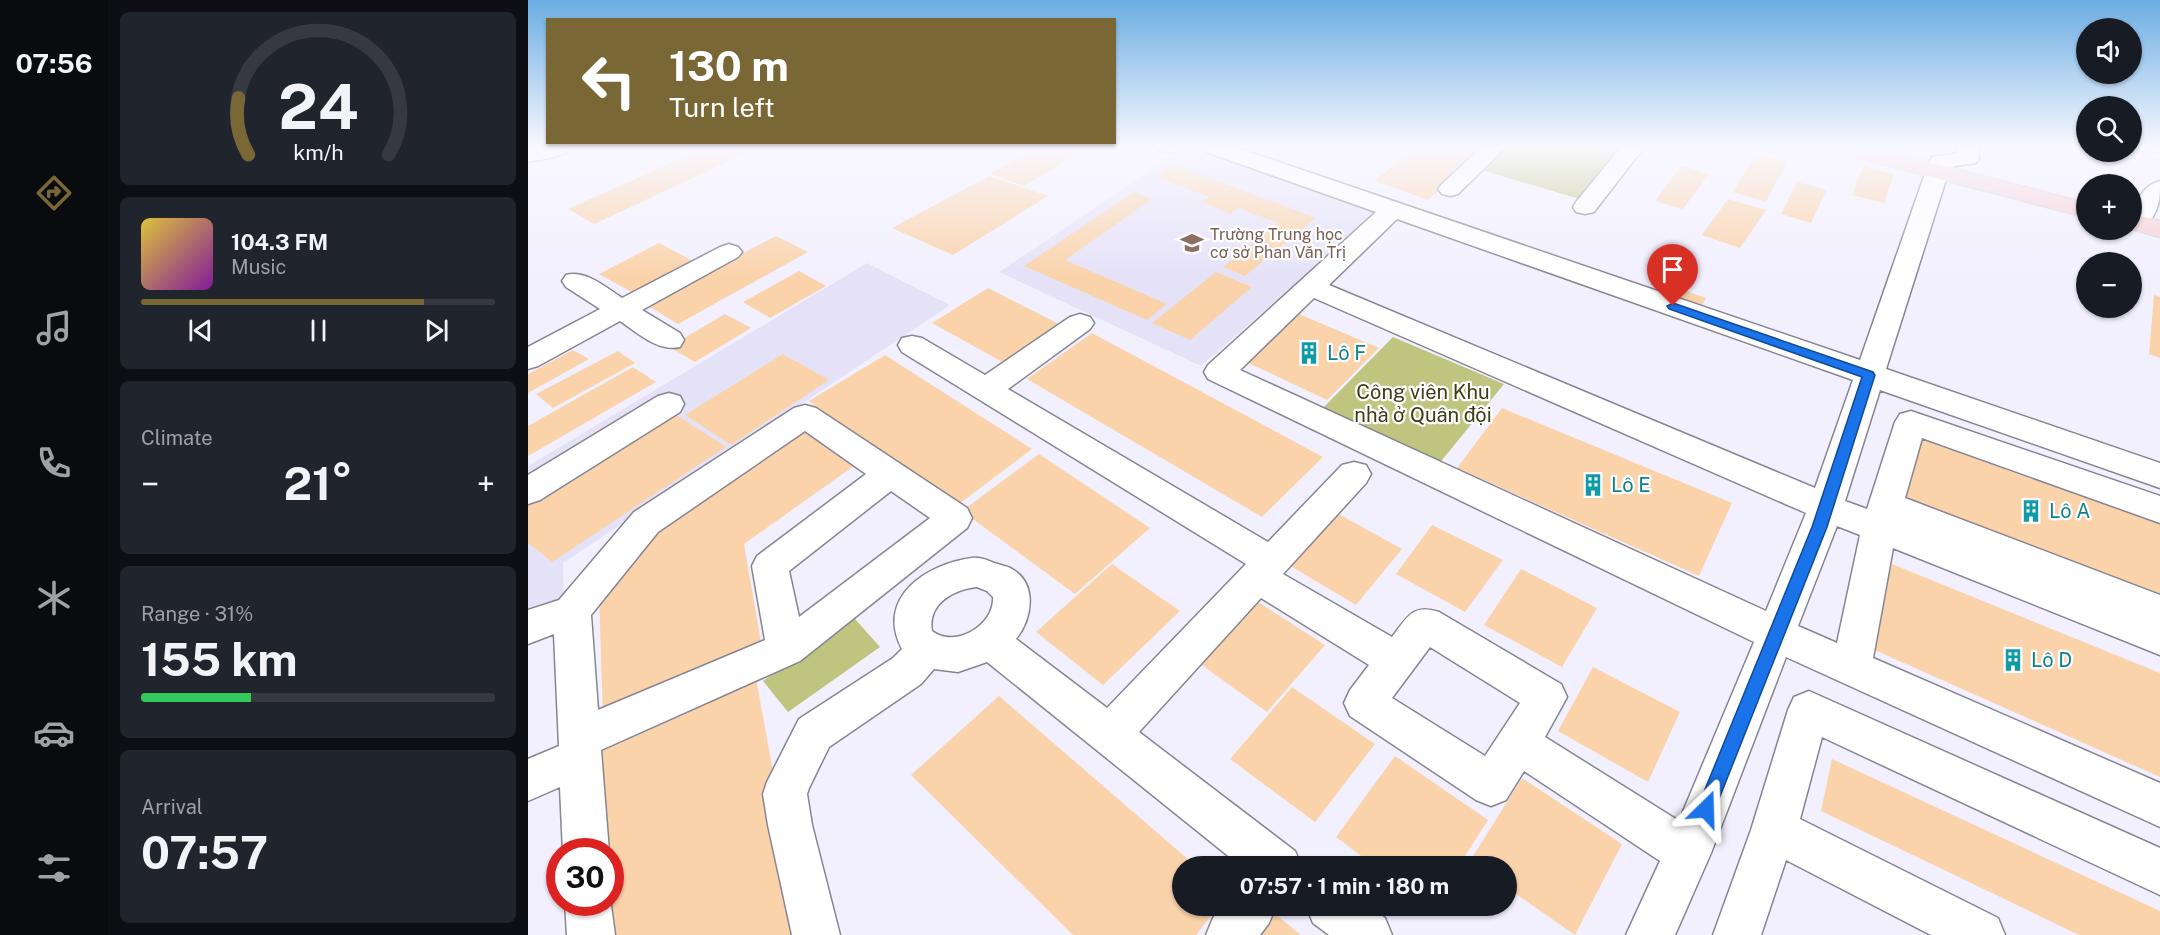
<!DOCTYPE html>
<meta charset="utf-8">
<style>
:root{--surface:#171b24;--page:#20242c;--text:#f1f3f6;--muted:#9ea1a6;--line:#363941;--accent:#7a6736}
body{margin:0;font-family:"Public Sans",sans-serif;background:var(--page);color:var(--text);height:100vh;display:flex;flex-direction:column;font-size:22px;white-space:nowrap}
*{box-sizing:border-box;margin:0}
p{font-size:20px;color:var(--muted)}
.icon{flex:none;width:33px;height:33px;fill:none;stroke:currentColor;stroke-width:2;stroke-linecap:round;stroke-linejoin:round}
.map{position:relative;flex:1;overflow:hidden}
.sheet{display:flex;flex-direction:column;gap:12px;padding:12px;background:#0d0f14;width:420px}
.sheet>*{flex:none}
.top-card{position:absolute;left:18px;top:18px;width:570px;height:126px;border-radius:0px;box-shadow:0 2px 4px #0004;background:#7a6736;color:#fff;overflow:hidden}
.fabs{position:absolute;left:1548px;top:18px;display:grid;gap:12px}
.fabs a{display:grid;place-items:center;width:66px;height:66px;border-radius:50%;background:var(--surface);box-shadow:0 2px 4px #0004;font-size:30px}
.speed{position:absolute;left:18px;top:838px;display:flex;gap:12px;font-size:30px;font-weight:700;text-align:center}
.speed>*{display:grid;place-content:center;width:78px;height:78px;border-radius:50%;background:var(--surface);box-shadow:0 2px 4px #0004;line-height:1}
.speed .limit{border:9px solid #d22;background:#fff;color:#111}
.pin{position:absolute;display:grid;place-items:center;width:51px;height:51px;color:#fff;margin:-62px -26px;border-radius:50% 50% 50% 0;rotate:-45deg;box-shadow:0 0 6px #0007}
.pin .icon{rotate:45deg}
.me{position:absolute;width:66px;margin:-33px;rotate:22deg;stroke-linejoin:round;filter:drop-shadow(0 0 4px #0008)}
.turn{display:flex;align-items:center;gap:21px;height:126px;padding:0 24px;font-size:27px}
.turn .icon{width:78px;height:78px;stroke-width:2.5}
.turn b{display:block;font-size:42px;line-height:51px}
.big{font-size:45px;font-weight:700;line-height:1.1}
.sheet .widget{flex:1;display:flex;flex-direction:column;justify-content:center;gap:9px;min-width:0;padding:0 21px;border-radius:9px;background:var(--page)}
.sheet .dial{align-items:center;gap:0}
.dial svg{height:156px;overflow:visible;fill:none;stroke:var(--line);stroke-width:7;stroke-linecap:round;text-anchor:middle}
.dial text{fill:var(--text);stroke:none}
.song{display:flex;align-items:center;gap:18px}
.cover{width:72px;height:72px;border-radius:9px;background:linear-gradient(135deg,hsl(50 70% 55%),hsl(290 70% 35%))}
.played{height:6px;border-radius:3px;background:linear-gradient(90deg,var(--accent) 80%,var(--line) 80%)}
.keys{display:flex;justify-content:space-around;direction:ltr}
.heat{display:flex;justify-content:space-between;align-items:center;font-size:33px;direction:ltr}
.charge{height:9px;border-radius:4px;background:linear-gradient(90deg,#34c759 31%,var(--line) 0)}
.trip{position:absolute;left:644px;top:856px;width:345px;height:60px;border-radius:30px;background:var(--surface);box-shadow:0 2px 4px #0004;font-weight:700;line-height:60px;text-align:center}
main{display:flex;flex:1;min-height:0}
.menu{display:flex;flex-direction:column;width:108px;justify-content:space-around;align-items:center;background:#090b0e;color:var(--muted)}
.menu .icon{width:42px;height:42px}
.menu .current{color:var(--accent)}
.menu b{font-size:27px;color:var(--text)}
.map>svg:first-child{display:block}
.built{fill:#e5e2f8}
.green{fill:#bfc47f}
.building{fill:#fad3ab}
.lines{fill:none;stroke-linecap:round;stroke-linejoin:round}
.minor-casing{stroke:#868592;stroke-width:3}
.major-casing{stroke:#d4d4d5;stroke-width:3}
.minor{fill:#fff;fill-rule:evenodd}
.major{fill:#f7d0d6;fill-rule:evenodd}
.route{fill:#1a73e8;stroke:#114b97;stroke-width:1.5}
.labels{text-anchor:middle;stroke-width:4.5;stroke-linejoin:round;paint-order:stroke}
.far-education-label{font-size:16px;fill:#785e54;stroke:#fff;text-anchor:start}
.culture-label{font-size:20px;fill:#0d838f;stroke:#fff;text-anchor:start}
.park-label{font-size:20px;fill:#3b3d16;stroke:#fff}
</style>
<main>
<nav class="menu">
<b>07:56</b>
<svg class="icon current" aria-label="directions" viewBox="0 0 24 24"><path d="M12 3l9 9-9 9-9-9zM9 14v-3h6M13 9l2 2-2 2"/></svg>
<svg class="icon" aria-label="music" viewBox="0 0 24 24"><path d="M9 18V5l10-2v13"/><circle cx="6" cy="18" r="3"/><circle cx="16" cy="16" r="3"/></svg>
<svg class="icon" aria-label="phone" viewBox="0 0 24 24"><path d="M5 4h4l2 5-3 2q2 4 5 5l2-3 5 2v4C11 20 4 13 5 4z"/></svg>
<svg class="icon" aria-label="climate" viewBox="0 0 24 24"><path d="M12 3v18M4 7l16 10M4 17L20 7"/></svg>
<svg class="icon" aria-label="car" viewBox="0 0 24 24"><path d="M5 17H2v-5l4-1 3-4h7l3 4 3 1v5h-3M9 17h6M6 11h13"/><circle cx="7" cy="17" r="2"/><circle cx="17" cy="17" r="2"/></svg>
<svg class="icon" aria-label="filters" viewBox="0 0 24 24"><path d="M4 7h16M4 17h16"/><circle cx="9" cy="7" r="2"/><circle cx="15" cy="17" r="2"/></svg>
</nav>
<section class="sheet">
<div class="widget dial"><svg viewBox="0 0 100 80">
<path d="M14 69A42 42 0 1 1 86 69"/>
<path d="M14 69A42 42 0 0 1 9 40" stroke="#7a6736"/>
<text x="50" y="56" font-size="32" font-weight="700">24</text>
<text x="50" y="72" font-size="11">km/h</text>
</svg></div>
<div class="widget">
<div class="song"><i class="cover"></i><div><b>104.3 FM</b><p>Music</p></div></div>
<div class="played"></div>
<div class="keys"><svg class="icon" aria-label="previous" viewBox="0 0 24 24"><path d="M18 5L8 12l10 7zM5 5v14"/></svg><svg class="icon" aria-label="pause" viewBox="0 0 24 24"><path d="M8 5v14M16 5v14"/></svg><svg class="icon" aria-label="next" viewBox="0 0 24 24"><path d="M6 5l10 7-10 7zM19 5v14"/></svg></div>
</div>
<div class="widget"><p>Climate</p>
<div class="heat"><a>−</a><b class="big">21°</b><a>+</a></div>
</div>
<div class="widget"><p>Range · 31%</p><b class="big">155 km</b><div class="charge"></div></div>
<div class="widget"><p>Arrival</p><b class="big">07:57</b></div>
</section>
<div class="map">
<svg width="1632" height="935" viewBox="0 0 1632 935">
<rect width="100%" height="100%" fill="#f2f0ff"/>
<path class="built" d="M659 146 848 213 673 366 471 272Z
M339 263 422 305 35 563 36 602 0 616V466Z"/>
<path class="green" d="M971 146H1114L1065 203 947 168Z
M865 337 976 384 910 465 793 410Z
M327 619 352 647 260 712 235 681Z"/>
<path class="building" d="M181 146H203L219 153 66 224 40 209Z
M510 146H563L496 186 462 174Z
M888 146H963L900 200 847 181Z
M1228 154 1259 162 1238 202 1205 192Z
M646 165 783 216 788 218 717 276 695 267 750 223 710 208 703 214 674 202 681 197 628 177Z
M1153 166 1181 174 1155 209 1127 201Z
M1335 166 1366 174 1356 203 1324 195Z
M461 176 520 196 425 255 364 228Z
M1269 182 1299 190 1283 223 1253 214Z
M606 192 624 199 537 260 639 304 619 320 496 266Z
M1200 199 1238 210 1212 248 1174 235Z
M248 236 280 252 150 324 117 304Z
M131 243 167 262 107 294 71 274Z
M271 271 298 286 242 318 215 302Z
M688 272 724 287 662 340 624 323Z
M1136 283 1178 298 1173 307 1130 291Z
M460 288 533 325 478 364 404 323Z
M1626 295 1632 297V358L1621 354Z
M764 311 851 348 799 400 710 358Z
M197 314 223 328 167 362 141 347Z
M564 333 795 457 734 517 499 379Z
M45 350 61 359 0 393V374Z
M90 351 107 363 25 408 8 394Z
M255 354 301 380 203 445 157 415Z
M357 355 504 449 427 507 281 401Z
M105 367 128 382 0 456V426Z
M974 408 1204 503 1171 576 929 468Z
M142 411 198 447 24 562 0 543V498Z
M275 426 330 463 216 544 235 654 75 718 71 594 124 525Z
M1392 439 1632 524V596L1376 499Z
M511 454 622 528 547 594 434 511Z
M807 512 874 549 828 605 759 564Z
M904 525 975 560 937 612 868 574Z
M584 564 652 611 575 685 508 632Z
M1364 564 1632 673V777L1340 647Z
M993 569 1069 608 1034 667 956 625Z
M722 597 797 645 739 712 664 658Z
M1065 667 1152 712 1120 782 1030 731Z
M227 673 275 935H82V852H78L72 738Z
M764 687 847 744 787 822 702 759Z
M471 696 669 867H654V906H691L668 935H545L383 775Z
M867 756 960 820 930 867H848L808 837Z
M1304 759 1632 911V935H1551L1293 811Z
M994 778 1094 844 1047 935 978 887V867H950L942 861Z
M741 909 773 935H721Z"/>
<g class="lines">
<g class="minor-casing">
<path id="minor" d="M14 146H45C37 158 14 159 0 162V148Z
M629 146H652L649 151 641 153 632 151Z
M676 146H704L1332 360 1401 162 1404 157 1429 153V146H1451V158L1448 163 1422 167 1358 369 1632 463V488L1352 390 1317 501 1339 509 1367 422 1372 414 1383 411 1632 496V523L1394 438 1377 498 1632 595V655L1365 548 1345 658 1632 783V827L1258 657 1183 853 1147 935H1098L1132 861 996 771 978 800 963 806 948 800 822 716 816 703 822 690 841 665 733 598 611 732 767 851 774 867H714L459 662 430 672 406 669 393 684 301 747 281 788 279 794 284 825 312 935H264L240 825 235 794 239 782 271 719 365 658 374 649C347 598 398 564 444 558 452 557 459 560 466 563 472 565 479 566 484 569 510 584 504 619 488 639L579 708 718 564 374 352 370 345 374 338 384 336 394 338 457 375 542 317 552 314 562 317 566 323 562 329 480 389 740 542 814 465 826 462 838 465 843 474 838 483 755 574 864 637C879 618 884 603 911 612L1033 684 1039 697 1017 737 1151 821 1226 642 680 379 676 372 680 365 848 212 678 152ZM869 219 1325 380 1287 488 801 285ZM786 298 1278 513 1238 611 712 370ZM1309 526 1332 535 1309 643 1270 626ZM449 587 459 591 465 597C467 625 427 649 404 631 399 604 426 589 449 587ZM902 647 992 703 957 756 864 698Z
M955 146H979L930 194 922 196 914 194 910 189 914 184Z
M1094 146H1117L1066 212 1057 214 1048 212 1045 207 1048 202Z
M1619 146H1632V153L1622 151Z
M1632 181C1632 196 1632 206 1624 218L1615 220 1606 218 1604 212C1611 198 1616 185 1632 181Z
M201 244 210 247 214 252 210 257 114 310 152 333 156 340 152 347C130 352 110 333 92 321L10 366 0 369V347L72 309 38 287 34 281 38 275C58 270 77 287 94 298L192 247Z
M141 393 152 396 156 404 152 412 12 500 0 504V475L130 396Z
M277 405 288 408 439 508 444 518 439 528 272 661 73 750 81 852H35L32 787 0 801V759L31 746 26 634 0 644V610L31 600 106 512 266 408ZM277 431 338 474 229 556 224 566 237 640 70 710 63 615 130 532ZM363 491 402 518 271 617 261 571Z
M1281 691 1632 848V895L1294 737 1272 819 1470 918 1477 935H1403L1258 860 1233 935H1185L1223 830 1260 710 1266 697Z
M82 898 87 935H39L37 903H82Z
M694 906H748L741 923 732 935H678L685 918Z
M778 906H841L857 918 864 935H801L785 923Z"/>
</g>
<g class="major-casing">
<path id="major" d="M1301 146H1338L1558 203V217L1304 151Z
M1604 214 1632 221V237L1604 229Z"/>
</g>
<use href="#minor" class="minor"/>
<use href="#major" class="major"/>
</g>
<linearGradient id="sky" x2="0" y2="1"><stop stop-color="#6bade2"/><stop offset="0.53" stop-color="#f9f8ff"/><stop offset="1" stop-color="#f9f8ff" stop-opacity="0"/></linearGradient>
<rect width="1632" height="277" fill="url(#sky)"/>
<path class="route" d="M1145 303 1345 372 1347 375 1299 527 1187 809 1184 815 1178 818 1171 815 1169 809 1284 527 1334 377 1141 309 1139 306Z"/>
<defs>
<g id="school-bare" transform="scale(1.8)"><path d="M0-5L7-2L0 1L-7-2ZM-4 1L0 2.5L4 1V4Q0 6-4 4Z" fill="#8d6e63" stroke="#fff" stroke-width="2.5" paint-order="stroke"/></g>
<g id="building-bare" transform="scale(1.8)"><path d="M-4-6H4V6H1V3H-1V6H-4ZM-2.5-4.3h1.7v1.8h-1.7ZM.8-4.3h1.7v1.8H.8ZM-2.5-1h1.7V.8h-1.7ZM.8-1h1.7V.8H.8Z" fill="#0f9aa8" stroke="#fff" stroke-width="2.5" paint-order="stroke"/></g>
</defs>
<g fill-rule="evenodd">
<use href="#school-bare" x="664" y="243"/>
<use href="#building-bare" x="781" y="353"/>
<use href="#building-bare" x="1065" y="485"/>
<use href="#building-bare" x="1503" y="511"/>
<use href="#building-bare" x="1485" y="660"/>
</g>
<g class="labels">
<g class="far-education-label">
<text x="682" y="240">Trường Trung học<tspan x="682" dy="18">cơ sở Phan Văn Trị</tspan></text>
</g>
<g class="culture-label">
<text x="799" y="360">Lô F</text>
<text x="1083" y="492">Lô E</text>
<text x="1521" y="518">Lô A</text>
<text x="1503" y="667">Lô D</text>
</g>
<g class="park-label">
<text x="895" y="399">Công viên Khu<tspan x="895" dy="23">nhà ở Quân đội</tspan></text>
</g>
</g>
</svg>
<div class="fabs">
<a><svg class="icon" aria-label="sound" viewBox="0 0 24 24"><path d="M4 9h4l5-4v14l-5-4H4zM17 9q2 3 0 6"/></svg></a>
<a><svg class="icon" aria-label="search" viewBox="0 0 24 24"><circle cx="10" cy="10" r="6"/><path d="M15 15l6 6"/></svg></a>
<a>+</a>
<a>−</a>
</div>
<div class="speed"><div class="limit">30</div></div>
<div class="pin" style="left:1145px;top:306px;background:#d93025"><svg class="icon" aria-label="arrive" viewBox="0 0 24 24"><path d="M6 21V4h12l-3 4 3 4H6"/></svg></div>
<svg class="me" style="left:1178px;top:809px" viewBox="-20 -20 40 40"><path d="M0-17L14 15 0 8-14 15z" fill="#1a73e8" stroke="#fff" stroke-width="4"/></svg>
<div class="trip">07:57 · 1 min · 180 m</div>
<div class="top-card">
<div class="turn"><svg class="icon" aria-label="left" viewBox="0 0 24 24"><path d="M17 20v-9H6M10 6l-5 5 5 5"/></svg><div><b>130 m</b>Turn left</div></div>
</div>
</div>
</main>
